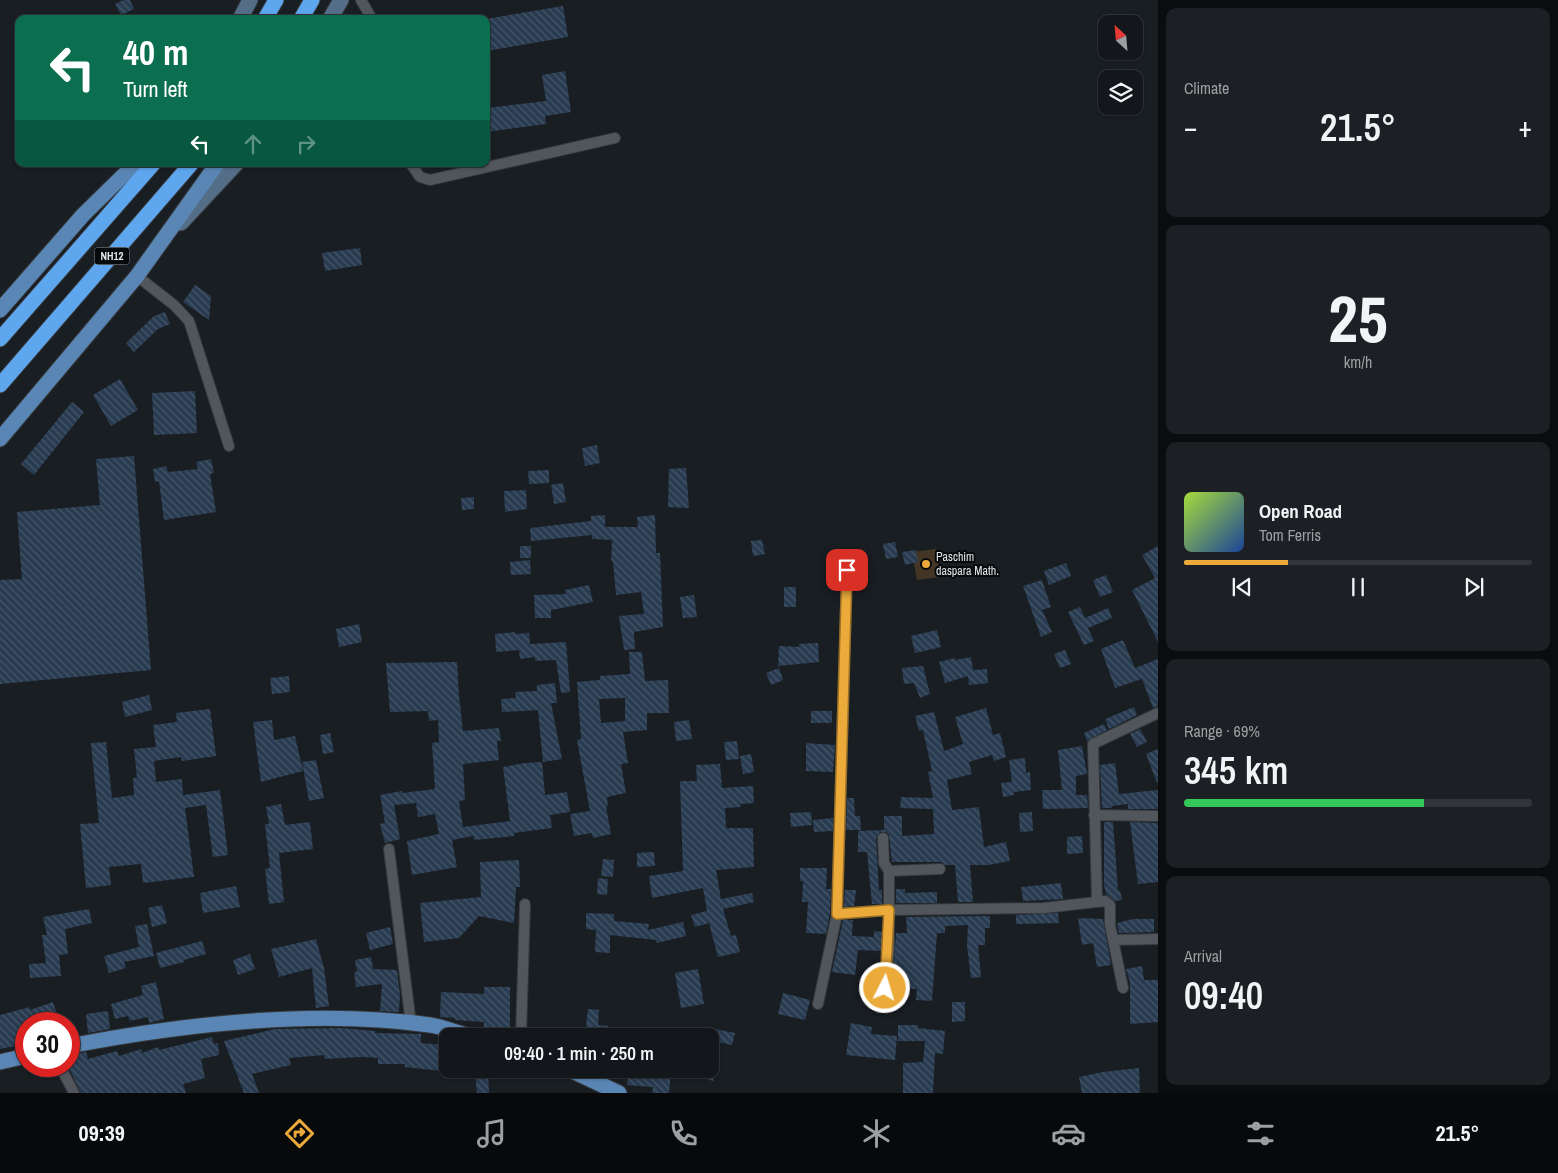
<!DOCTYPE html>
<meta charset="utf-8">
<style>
:root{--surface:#13161a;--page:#1c1f23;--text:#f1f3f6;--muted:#9d9fa2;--line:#323539;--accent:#ebaa39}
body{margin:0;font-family:"Archivo Narrow",sans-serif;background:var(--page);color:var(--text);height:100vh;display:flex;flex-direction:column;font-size:19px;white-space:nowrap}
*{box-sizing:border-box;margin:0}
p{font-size:16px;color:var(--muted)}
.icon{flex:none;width:28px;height:28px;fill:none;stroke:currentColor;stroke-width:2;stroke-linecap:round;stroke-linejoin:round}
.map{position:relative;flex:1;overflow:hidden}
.panel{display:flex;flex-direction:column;gap:8px;padding:8px;background:#0a0c0e;width:400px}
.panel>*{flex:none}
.guide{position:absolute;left:15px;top:15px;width:475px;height:152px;border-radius:10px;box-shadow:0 1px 4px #0004,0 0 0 1px var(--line);background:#0b6e4f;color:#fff;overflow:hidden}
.needle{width:32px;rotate:334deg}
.buttons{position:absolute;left:1098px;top:15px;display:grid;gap:10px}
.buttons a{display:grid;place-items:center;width:45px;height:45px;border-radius:10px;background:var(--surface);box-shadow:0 1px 4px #0004,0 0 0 1px var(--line);font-size:25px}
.speed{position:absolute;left:15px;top:1012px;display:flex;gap:10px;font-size:25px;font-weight:700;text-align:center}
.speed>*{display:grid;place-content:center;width:65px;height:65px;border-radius:50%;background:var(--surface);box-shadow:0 1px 4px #0004,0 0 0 1px var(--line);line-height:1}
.speed .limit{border:8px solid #d22;background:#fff;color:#111}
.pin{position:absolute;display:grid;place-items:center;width:42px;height:42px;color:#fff;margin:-21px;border-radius:10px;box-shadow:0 2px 8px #0006}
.me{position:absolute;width:55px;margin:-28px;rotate:5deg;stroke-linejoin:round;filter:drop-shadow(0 0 4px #0008)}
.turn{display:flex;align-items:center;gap:18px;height:105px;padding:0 25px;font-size:22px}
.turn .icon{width:65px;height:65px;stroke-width:2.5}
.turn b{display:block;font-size:35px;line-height:42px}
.lanes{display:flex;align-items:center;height:48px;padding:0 25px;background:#0003;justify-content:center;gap:25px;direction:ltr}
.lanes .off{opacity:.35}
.big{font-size:38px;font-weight:600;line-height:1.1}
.panel .tile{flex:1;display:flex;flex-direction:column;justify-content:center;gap:8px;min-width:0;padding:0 18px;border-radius:10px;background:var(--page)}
.panel .dial{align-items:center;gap:0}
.dial b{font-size:65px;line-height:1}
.song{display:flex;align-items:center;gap:15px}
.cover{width:60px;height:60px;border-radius:8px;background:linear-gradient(135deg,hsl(80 70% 55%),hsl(220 70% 35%))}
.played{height:5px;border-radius:2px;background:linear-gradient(90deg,var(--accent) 30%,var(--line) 30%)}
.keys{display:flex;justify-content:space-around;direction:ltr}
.heat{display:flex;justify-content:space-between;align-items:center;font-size:28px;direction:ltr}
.charge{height:8px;border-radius:4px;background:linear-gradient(90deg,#34c759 69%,var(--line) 0)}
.trip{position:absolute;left:439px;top:1028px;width:280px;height:50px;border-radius:10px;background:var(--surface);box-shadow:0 1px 4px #0004,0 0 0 1px var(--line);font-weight:600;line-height:50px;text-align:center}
.dock{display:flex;height:80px;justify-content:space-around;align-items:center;background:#08090a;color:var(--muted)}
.dock .icon{width:35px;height:35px}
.dock .active{color:var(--accent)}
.dock b{font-size:22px;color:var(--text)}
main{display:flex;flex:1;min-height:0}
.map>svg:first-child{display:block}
.green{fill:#433624}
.building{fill:url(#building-back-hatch);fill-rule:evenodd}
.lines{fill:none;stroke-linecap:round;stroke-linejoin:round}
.street-casing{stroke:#36393d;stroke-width:12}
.secondary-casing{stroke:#36393d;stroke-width:17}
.primary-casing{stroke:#36393d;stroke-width:17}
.highway-casing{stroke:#36393d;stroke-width:17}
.street{stroke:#51565d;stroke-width:10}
.secondary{stroke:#556e88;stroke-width:15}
.primary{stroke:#5986b4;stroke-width:15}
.highway{stroke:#5ea6ee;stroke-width:15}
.route-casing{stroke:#996e25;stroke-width:12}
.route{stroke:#ebaa39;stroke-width:9}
.poi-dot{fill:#ebaa39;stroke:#06080a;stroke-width:2}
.labels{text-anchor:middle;stroke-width:4;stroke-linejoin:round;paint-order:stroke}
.shield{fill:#06080a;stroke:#a0a3a6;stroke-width:1}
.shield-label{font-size:11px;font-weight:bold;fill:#e2e5e9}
.poi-label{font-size:12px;fill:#e2e5e9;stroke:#06080a;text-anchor:start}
</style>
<main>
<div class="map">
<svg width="1158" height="1093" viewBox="0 0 1158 1093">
<defs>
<pattern id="building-back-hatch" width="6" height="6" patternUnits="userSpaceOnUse" patternTransform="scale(1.25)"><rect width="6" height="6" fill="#283b50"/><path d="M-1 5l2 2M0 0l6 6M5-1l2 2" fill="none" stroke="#475769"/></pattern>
</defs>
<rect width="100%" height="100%" fill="#191e23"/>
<path class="green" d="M936 549 940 577 917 580 912 552Z"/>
<path class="building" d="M124 0H130L134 9 121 15 115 4Z
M563 6 568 37 486 51V19Z
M565 71 571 112 545 116 546 124 486 132V108L546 101 542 75Z
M360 248 362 265 325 271 322 253Z
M195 285 211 296 209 320 183 302Z
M165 312 170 324 158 329 134 352 126 343 154 316Z
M120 379 138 410 111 426 93 395Z
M195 391 197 433 154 435 152 393Z
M72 402 84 412 34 475 21 464Z
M597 445 600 463 585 466 582 448Z
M134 456 151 670 0 684V580L22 579 17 512 100 505 96 459Z
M211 459 214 473 210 474 216 512 164 520 159 481 155 482 153 469 166 466 168 472 198 469 196 462Z
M686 468 689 508 668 507 669 469Z
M549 470V483L529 484 528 471Z
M563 483 566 502 554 504 551 485Z
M526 490 527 509 505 512 504 491Z
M474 497V509L462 510 461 498Z
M605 515V527H638L637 517 655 515 656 553H660L663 627 634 632 635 649 624 650 619 616 644 614 641 592 616 595 613 561H611L612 540 592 539V535L531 541 530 528 591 521V516Z
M762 540 765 554 753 556 751 541Z
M895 542 898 557 886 559 883 544Z
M520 546H531V558H520Z
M1158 546V642L1132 590 1155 578 1142 555Z
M916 550 918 562 905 565 902 552Z
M530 560 531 574 511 575 510 562Z
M1066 563 1071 576 1049 585 1044 571Z
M1106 575 1113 592 1100 597 1093 580Z
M1042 580 1051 607 1042 610 1052 632 1041 637 1023 586Z
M589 585 593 602 551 610V618H535L534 595 566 594 565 590Z
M784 587H796V607H784Z
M694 595 697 617 683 618 680 597Z
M1080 607 1085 618 1108 608 1112 618 1088 628 1094 641 1084 645 1068 612Z
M359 624 362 642 339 647 336 629Z
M937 630 941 647 915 653 911 636Z
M515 632V634L529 633 530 644 566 642 570 692 561 693 556 660 535 661V657L520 659 519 650 496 652 495 634Z
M1123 640 1135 668 1158 659V706L1153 708 1142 679 1115 688 1101 649Z
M818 643 819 662 778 666 779 646 799 647V644Z
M1065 650 1071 664 1060 668 1054 654Z
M629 652H642L645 681 668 680 669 713H647V730L623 732 628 763 621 764 626 793 607 797 608 806H606L611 834 593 838 592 833 574 836 570 814 590 811 577 740 581 739 577 682 600 680V676L630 674ZM625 698V721L601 723 599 699Z
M971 657 973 670 987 669 988 683 969 685 968 676 945 683 939 662 955 658V660Z
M457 662 459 696 463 731 499 728 501 741H497L499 760 463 764 465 800 459 801 463 827 510 821 503 767 525 763 542 762 545 795 567 792 570 812 550 815 552 828 514 833V836L474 840 473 836 452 840 457 867 412 875 407 841 439 834 435 814 418 817 416 803 394 805 400 839 385 843 380 824 385 823 380 795 402 791V793L435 789 432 743 439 742 438 720 429 721 428 711 390 712 386 663Z
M923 666 930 694 920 698 914 683 904 684 902 668Z
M779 668 783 680 771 685 766 673Z
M289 676 290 692 272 694 270 678Z
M555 683 557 703H551L562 759 543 762 538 710 502 712 501 699 516 698 515 692 537 691V685Z
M149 695 152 710 125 717 122 702Z
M1134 707 1137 715 1109 729 1105 719Z
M986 708 993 735 1000 733 1006 757 994 761 992 755 969 762 972 774 947 780 952 810 979 807 984 847 1006 842 1010 861 989 865H970L973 902H958L955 865H945L940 862H892L889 835 886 832H880L876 838 879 890H882V904H872L867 852H858V831L884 830V816H902V836L934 834 933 809 900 808 901 797 933 798 928 772 932 771 923 730 919 731 915 716 934 712 944 751 963 744 955 717Z
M210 709 216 756 182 761 181 757 154 761 156 782 182 779 183 795 220 790 228 855 213 857 206 805 185 808 194 877 143 883 141 864 109 867 111 885 86 888 80 824 99 823 91 743 106 742 112 798 134 795 133 778H137L134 749 156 747 153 725 177 722 176 713Z
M811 711H832V723H811Z
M272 720 274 740 295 736 303 771 261 782 253 722Z
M689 720 692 739 676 741 674 722Z
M1104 724 1107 730 1087 741 1084 733Z
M1140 729 1147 742 1137 747 1130 734Z
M330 733 334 752 323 754 320 735Z
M737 741 739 759 726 760 724 742Z
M806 743 835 745 833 772 806 771Z
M1082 746 1087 774 1076 776V795H1087L1088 808 1043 809 1042 790H1062L1058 750Z
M1158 749V782L1157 783 1146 754Z
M751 754 754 772 743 774 740 756Z
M1025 758 1026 773 1030 772 1031 790 1014 792V795L1003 797 1001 783 1012 782 1009 760Z
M316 760 324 798 309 801 302 762Z
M1115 763 1119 794 1158 790V809H1128V804L1112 806V808H1102L1100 765Z
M720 764 722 788 753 786 754 803 740 804 741 807 725 808 726 828H753L754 867 716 870 721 899 752 893 754 902 723 909 731 936 736 935 740 952 718 957 709 923 695 927 691 915 707 911 703 888 652 898 649 876 683 871 680 781H697L696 765Z
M847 798H854L855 816H860L861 830H846Z
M281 804 285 825 310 822 313 849 279 853 284 902 269 904 265 869 270 868 265 824H269L266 807Z
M811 812 812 825 791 827 790 813Z
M1032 812 1033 831 1020 832 1019 813Z
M833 818V831L814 832 813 820Z
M1104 822H1113L1118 891 1120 890 1122 900 1115 901 1106 894 1104 885Z
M1130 822 1158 823V882L1138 884Z
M1082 836 1083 853 1067 854V837Z
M654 852 655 866 637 867V853Z
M603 859 614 860 613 877 601 876Z
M519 860 520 887H516L514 923 479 916 459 938 424 942 420 903 481 897 480 862Z
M800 868H827L826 889H831L830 913 826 934 806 933 808 902H802L803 881H800Z
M598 878 608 879 607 895 597 894Z
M1061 883 1063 899 1023 901 1021 887Z
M236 886 240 907 203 913 200 893Z
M896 889H905V893L937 892V903H896Z
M845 890H856L854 906 844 907Z
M162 905 167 923 152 927 148 908Z
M89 909 92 923 65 929 68 954 59 955 61 976 30 978 29 964 46 963 42 935H47L43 917Z
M586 913 614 914V921L649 924 648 930 683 922 686 936 657 943 656 940 610 935V953L595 952 596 930 586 929Z
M1058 913 1059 923 1016 924V915Z
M990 916V928H985V945H978L981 977 971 978 967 946 968 925 945 926V933H937L932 1001 916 1000 917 989H892L896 933H907L906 917Z
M1078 918 1103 919 1111 965 1097 967 1093 943 1082 945Z
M1133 919H1154V932L1119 933 1117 923Z
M843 920H853L852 936 874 937V931L882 932V951L858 950 855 975 832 972Z
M147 924 154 956 124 962 126 968 109 973 104 956 139 947 135 926Z
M390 927 393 944 370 950 366 933Z
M316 939 324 968 329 1006 316 1008 312 968 279 977 271 949Z
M202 941 206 954 184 960V962L160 968 156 953Z
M250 954 255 969 238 975 233 960Z
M371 957 373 969 397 970 400 995 399 1012 380 1011 382 984 356 987 354 972H357L355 960Z
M1142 966 1144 980H1158V1022L1130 1024V982L1126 969Z
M698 969 704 1004 681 1008 675 973Z
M156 982 164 1019 149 1023 148 1017 130 1021 128 1016 115 1019 111 1004 143 995 141 986Z
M484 987H510V1035H484V1022L455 1020V1018L440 1017 441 992 484 994Z
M783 993 810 1000 805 1020 778 1014Z
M53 1002 60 1024H26V1044L0 1049V1015L30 1007V1010Z
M952 1002H965V1021L952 1022Z
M588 1009 599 1010 598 1025 608 1026 607 1036H585Z
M108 1011 110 1029 88 1033 86 1014Z
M851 1023 872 1027 871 1034 897 1036 895 1060 846 1055Z
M898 1025H918V1028L945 1031 943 1054 935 1053 933 1093H903V1063L923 1062 925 1041H898Z
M341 1028 375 1031V1033L421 1034V1043L444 1045 442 1071 405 1067V1064H378V1058L362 1057 325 1059 324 1055 289 1058 291 1065 252 1074 259 1093H244L224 1041 275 1029Z
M715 1029 735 1033 732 1045 713 1041Z
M212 1037 214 1044 218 1043 219 1055 201 1059 205 1078 183 1084 186 1093H81L68 1066 69 1057 76 1054 86 1052 88 1059 117 1051 119 1056 141 1049 142 1053 158 1047 159 1050Z
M1139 1068 1140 1093H1082L1079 1077 1103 1072Z
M629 1069H652V1071L671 1072 669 1093H652L653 1087 627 1085Z
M680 1069H716L713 1081 680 1072Z
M475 1072H488L489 1093H477Z"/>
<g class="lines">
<g class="street-casing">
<path id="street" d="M361 0 372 19
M411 164 420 177 430 180 615 138
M137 276 174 305 189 321 229 446
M1094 815 1158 816
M883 838 884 863 889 871V949L884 1007
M389 849 411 1024
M889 871 940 869
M1097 900 1093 744 1158 713
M837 914 889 910 1044 908 1105 901 1110 905V925L1123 988
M1114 940 1158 939
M818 1004 837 914 847 570
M521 1036 525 904
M60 1066 74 1093"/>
</g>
<g class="secondary-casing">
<path id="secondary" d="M240 19 250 0
M330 19 341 0
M181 223 236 164"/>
</g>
<g class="primary-casing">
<path id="primary" d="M0 310 83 215 135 164
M0 439 137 276 217 164
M69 1046C183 1024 314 1009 430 1025 444 1027 457 1033 470 1036
M0 1062 26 1056
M568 1069 619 1093"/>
</g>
<g class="highway-casing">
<path id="highway" d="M265 19 276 0
M301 19 312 0
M0 339 153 164
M0 385 191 164"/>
</g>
<use href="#street" class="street"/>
<use href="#secondary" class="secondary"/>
<use href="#primary" class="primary"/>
<use href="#highway" class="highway"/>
</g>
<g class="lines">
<g class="route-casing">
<path id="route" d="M847 570 837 914 889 910 885 988"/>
</g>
<use href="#route" class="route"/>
</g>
<circle class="poi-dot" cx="926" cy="564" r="5"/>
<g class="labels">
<rect class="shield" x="94.5" y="247.5" width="35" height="17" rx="4"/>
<g class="shield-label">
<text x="112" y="260">NH12</text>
</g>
<g class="poi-label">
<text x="936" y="561">Paschim<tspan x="936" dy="14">daspara Math.</tspan></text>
</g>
</g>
</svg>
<div class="buttons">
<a><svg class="needle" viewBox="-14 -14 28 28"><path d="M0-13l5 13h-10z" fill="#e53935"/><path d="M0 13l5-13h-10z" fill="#9d9fa2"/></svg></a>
<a><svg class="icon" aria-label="layers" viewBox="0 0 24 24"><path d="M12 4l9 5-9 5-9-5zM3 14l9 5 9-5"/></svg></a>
</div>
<div class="speed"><div class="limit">30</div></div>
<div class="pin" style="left:847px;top:570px;background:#d93025"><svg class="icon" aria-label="arrive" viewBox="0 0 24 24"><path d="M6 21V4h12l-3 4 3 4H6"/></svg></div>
<svg class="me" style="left:885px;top:988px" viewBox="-20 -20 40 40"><circle r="17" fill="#ebaa39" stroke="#fff" stroke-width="3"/><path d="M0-11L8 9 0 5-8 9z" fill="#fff"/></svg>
<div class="trip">09:40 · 1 min · 250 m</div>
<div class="guide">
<div class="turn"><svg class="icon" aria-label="left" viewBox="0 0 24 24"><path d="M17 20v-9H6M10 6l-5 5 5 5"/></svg><div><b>40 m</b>Turn left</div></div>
<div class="lanes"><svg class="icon" aria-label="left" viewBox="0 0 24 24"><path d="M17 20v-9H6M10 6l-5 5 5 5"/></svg><svg class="icon off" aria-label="ahead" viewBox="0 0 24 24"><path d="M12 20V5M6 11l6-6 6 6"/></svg><svg class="icon off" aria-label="right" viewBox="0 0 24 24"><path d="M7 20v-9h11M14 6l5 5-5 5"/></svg></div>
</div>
</div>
<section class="panel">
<div class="tile"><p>Climate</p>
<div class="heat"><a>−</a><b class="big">21.5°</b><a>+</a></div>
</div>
<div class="tile dial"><b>25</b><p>km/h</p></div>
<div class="tile">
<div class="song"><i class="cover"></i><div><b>Open Road</b><p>Tom Ferris</p></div></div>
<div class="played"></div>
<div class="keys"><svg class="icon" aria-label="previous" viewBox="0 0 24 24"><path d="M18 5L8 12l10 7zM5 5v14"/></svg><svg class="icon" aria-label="pause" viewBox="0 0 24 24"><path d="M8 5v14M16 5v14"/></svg><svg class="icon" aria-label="next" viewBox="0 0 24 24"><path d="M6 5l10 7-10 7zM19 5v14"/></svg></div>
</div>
<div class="tile"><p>Range · 69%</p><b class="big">345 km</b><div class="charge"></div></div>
<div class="tile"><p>Arrival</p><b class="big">09:40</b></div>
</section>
</main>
<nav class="dock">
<b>09:39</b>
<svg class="icon active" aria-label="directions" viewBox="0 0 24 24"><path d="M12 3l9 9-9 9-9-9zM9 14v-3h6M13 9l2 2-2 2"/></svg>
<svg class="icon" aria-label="music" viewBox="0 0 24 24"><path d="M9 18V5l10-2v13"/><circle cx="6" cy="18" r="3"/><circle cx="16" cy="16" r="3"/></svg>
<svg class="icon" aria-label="phone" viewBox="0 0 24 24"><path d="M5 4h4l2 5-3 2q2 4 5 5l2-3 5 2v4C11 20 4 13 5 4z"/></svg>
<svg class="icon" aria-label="climate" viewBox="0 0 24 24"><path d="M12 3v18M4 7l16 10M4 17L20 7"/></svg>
<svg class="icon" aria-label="car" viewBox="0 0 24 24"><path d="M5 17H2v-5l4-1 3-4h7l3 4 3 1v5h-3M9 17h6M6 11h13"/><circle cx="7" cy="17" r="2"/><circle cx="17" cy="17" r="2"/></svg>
<svg class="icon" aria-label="filters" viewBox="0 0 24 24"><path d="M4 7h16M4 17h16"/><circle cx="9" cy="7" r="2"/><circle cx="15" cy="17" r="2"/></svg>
<b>21.5°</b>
</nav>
